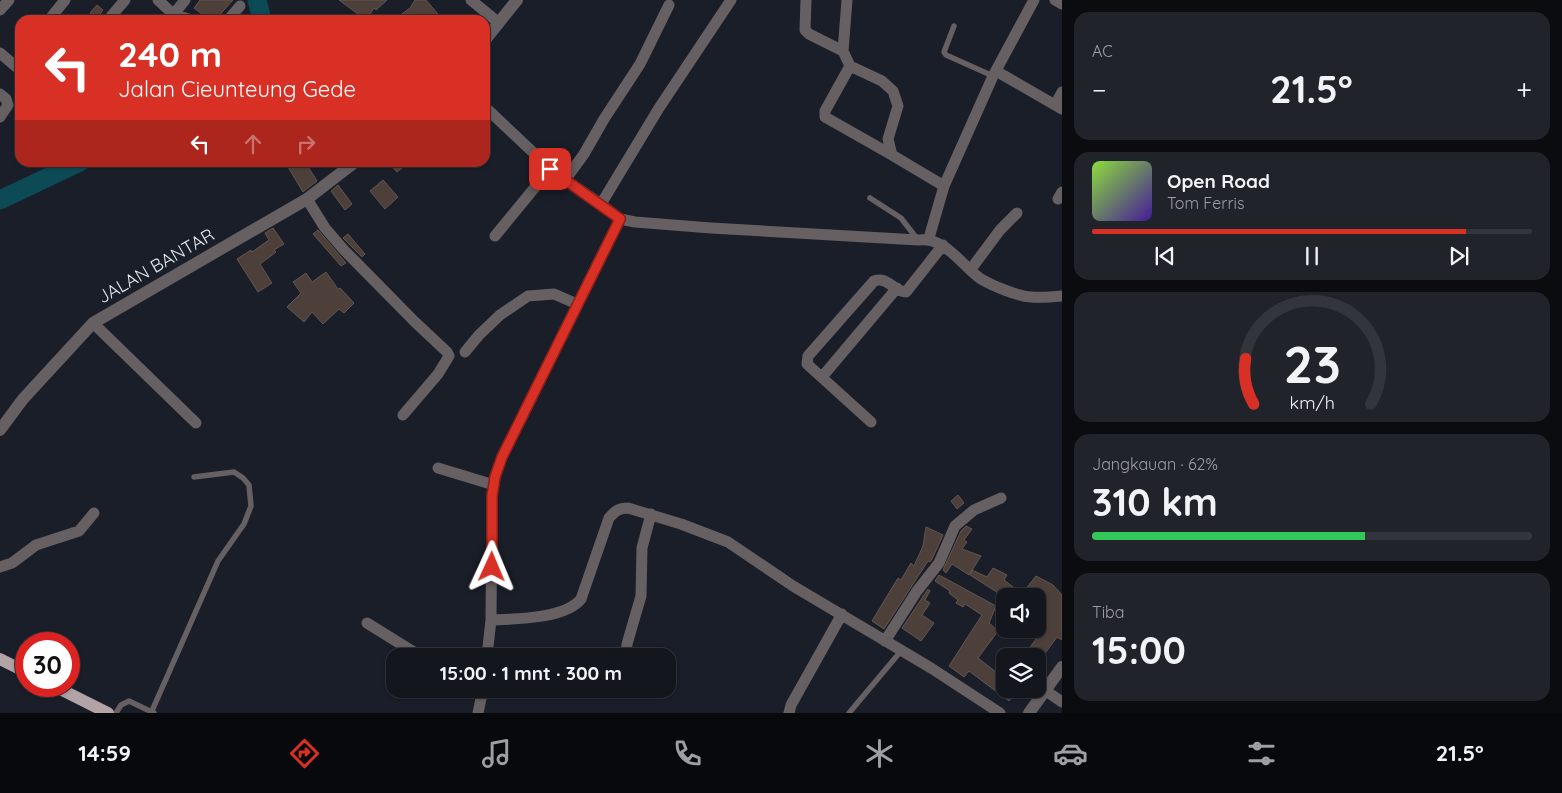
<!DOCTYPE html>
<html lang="id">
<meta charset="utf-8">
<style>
:root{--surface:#14161e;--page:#21232b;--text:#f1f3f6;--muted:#9d9fa4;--line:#33353c;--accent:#d93025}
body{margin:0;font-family:Quicksand,sans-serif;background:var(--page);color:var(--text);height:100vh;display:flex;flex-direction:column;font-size:19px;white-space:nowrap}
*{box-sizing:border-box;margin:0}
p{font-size:16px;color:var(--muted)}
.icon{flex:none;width:28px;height:28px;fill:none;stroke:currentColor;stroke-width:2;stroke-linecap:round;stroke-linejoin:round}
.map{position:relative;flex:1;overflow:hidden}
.panel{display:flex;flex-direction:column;gap:12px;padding:12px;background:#0b0c10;width:500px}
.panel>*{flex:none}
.top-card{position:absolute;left:15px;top:15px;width:475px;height:152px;border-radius:15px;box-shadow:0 1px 4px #0004,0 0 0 1px var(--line);background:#d93025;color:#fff;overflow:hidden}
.controls{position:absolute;left:996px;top:588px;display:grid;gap:10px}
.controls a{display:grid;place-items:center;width:50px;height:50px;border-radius:10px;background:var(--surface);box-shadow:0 1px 4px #0004,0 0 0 1px var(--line);font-size:25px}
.speed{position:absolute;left:15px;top:632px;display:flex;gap:10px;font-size:25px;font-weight:700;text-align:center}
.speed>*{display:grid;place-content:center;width:65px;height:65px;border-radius:50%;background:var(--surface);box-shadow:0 1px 4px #0004,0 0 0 1px var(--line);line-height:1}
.speed .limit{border:8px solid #d22;background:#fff;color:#111}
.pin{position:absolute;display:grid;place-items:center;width:42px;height:42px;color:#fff;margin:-21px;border-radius:10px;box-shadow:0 2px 8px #0006}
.me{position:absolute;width:55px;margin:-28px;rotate:1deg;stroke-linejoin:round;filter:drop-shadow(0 0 4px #0008)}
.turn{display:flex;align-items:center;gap:18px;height:105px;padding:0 20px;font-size:22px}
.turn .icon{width:65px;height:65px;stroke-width:2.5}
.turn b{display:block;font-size:35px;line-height:42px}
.lanes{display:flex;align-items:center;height:48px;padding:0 20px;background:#0003;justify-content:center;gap:25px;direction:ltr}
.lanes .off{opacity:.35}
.big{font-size:38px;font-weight:700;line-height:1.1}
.panel .card{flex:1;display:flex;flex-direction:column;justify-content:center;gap:8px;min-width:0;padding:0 18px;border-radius:15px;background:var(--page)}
.panel .dial{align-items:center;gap:0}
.dial svg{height:130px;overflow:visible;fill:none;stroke:var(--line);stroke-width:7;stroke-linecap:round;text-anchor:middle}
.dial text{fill:var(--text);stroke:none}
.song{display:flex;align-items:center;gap:15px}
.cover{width:60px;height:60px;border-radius:8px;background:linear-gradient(135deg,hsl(90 70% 55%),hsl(260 70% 35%))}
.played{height:5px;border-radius:2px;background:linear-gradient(90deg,var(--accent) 85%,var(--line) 85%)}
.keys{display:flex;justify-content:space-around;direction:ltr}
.heat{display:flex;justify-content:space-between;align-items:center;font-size:28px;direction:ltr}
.charge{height:8px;border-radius:4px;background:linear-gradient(90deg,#34c759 62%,var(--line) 0)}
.trip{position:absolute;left:386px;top:648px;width:290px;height:50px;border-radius:15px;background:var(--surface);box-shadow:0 1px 4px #0004,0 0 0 1px var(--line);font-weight:700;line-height:50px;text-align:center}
.tab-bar{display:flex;height:80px;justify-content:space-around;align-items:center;background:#08090c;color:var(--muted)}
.tab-bar .icon{width:35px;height:35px}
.tab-bar .current{color:var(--accent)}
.tab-bar b{font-size:22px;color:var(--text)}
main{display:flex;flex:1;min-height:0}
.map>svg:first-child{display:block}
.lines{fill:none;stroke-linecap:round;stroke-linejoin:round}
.river{stroke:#0c4a55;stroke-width:19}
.building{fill:#4d403a;stroke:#63564f}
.service{stroke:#676062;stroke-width:5.5}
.minor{stroke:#676062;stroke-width:11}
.tertiary{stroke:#676062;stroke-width:12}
.primary{stroke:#b1a3a6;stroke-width:12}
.route-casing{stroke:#8d1f18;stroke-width:12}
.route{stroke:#d93025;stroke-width:9}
.labels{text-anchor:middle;stroke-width:5;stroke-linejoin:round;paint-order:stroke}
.street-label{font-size:18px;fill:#e2e6ed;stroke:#1a1e28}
</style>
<main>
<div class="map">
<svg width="1062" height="713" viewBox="0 0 1062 713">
<rect width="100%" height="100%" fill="#1a1e28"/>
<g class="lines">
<path class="river" d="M257 0 262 20
M0 200 80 162"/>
</g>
<path class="building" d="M200 0H233L215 20H210L194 8Z
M339 0H387L376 10 374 8 366 20Z
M415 0H426L443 20H394L410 8Z
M97 5 103 10 97 18 90 13Z
M285 162H305L317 181 303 192Z
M388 162H409L397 172Z
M383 180 398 197 385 209 370 191Z
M338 185 352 204 345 210 331 191Z
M273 228 284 244 274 250 276 252 260 264 272 283 258 292 237 259 251 250 252 252 269 240 265 233Z
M318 230 346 263 341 266 313 234Z
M348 234 365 254 362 257 343 238Z
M326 272 338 289 340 288 354 303 344 313 339 309 323 324 312 312 304 322 287 307 301 293 293 282 306 273 312 282Z
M958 495 964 503 957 509 951 501Z
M966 526 972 529 964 540 967 542 962 549 981 556 969 575 952 564 946 573 943 570 961 531Z
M926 527 943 535 932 559 930 562 928 561 884 629 872 621 898 578 901 580 911 563 914 566 923 546Z
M993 568 1007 575 1004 580 1022 594 1036 576 1053 585 1062 595V640L1057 637 1043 656H1024L1043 629 1038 626V596H1003L970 575 972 570 987 577Z
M939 575 996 606 989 623 998 631 978 658 1005 679V689H1019L1009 701 969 671 964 677 949 666 982 615 965 604 963 607 956 603 958 600 949 593 950 591 935 581Z
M928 589 930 591 925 600 930 603 922 615 934 623 921 641 902 628Z"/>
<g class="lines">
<path class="service" d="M954 26 944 52 946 55 993 76
M870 198 901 218 918 240
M116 713 121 705 129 701 154 713
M151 713 218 561 244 524 251 506 249 485 243 478 234 472 194 477
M849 713 901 651"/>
<path class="minor" d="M158 0 173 14 191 20
M471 0 499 23
M806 0 805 30 809 34 843 51
M847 0 843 51 850 66 882 81 893 91 898 106 888 139 892 155 944 186
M1055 0 1062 4
M0 10 9 0
M170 19 185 0
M49 20 65 0
M108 20 125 0
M228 20 240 6
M0 53 20 70
M850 66 825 111V117L892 155
M996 71 1062 109
M0 94 6 99 8 105 0 117
M1055 105 1062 92
M485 107 555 173 601 204 620 219 635 222 711 228 918 240C945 236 961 265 981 279 993 286 1017 296 1031 297 1041 298 1052 297 1062 296
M565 180 584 154 604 119 640 64 669 5
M307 199 325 228 344 250 415 322 447 352 449 356 438 374 403 415
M1058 199 1062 192
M601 204 659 108 731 0
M495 236 550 169
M929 238 944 186 993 76 1034 0
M971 269 1000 230 1017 213
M93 323 196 423
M465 352 479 335 500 315 528 296 554 294 577 304
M822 377 897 288
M871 422 807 364 808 356 874 281C888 276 894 292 906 292L943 245
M438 468 494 485
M0 567 12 563 36 545 79 531 94 513
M491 620C515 619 565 619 581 599L609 518C615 511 619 508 628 508L681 524 728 542 793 586 931 668 1000 713
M367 623 420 656
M885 641 917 591 939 563 955 526 974 510 1001 498
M487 656 491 620 492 496 495 477 502 457 620 219
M626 656 627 644 641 596 642 548 651 514
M1046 691 1062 702
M478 713 483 689
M789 713 791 705 842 614"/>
<path class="tertiary" d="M485 40 517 0
M0 430 23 399 93 323 307 199 355 162
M1029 713 1062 667"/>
<path class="primary" d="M0 659 26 672
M54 686 108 713"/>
</g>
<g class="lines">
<g class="route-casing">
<path id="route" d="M492 567V496L495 477 502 457 620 219 550 169"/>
</g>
<use href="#route" class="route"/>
</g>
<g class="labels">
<g class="street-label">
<text transform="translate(156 266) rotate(-30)" y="6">JALAN BANTAR</text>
</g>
</g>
</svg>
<div class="controls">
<a><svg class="icon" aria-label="sound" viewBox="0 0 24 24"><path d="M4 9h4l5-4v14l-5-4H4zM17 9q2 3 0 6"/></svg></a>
<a><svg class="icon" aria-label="layers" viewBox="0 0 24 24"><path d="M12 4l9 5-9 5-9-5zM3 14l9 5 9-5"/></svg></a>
</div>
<div class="speed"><div class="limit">30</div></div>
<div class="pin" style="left:550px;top:169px;background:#d93025"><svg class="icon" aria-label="arrive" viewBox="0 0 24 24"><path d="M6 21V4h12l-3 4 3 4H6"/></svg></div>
<svg class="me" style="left:492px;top:567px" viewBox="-20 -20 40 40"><path d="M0-17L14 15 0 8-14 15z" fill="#d93025" stroke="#fff" stroke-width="4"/></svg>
<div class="trip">15:00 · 1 mnt · 300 m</div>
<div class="top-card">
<div class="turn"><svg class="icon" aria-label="left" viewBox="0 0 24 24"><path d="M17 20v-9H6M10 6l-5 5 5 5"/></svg><div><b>240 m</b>Jalan Cieunteung Gede</div></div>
<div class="lanes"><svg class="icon" aria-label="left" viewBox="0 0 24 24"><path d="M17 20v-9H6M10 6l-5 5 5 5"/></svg><svg class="icon off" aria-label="ahead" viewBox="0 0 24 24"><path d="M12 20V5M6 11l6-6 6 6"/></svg><svg class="icon off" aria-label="right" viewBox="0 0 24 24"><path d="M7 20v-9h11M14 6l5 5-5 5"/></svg></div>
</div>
</div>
<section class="panel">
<div class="card"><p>AC</p>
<div class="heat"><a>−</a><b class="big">21.5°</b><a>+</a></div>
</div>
<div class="card">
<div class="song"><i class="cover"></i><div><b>Open Road</b><p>Tom Ferris</p></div></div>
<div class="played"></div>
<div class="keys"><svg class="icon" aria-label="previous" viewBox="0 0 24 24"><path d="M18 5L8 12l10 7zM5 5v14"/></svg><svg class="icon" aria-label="pause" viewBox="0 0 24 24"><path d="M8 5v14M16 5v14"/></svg><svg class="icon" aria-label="next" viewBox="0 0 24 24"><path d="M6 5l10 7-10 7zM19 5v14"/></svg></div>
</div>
<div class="card dial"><svg viewBox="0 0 100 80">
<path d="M14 69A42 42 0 1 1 86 69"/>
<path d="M14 69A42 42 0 0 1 9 41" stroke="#d93025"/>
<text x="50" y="56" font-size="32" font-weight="700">23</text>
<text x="50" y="72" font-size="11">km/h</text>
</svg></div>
<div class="card"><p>Jangkauan · 62%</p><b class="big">310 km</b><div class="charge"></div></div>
<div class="card"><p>Tiba</p><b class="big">15:00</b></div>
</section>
</main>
<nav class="tab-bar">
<b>14:59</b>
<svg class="icon current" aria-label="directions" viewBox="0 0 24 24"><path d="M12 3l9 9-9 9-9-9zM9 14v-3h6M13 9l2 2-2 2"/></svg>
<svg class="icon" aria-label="music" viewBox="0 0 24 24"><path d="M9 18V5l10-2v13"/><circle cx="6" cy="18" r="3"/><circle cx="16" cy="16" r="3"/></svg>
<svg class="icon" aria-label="phone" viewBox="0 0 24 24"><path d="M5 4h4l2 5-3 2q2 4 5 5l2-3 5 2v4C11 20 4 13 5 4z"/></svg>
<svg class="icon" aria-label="climate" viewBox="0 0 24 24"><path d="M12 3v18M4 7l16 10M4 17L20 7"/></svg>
<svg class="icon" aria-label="car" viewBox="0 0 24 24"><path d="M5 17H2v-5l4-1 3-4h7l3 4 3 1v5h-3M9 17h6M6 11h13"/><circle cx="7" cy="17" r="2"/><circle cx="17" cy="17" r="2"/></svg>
<svg class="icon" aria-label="filters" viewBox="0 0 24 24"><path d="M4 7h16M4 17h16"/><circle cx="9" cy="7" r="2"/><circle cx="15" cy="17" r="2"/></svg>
<b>21.5°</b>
</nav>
